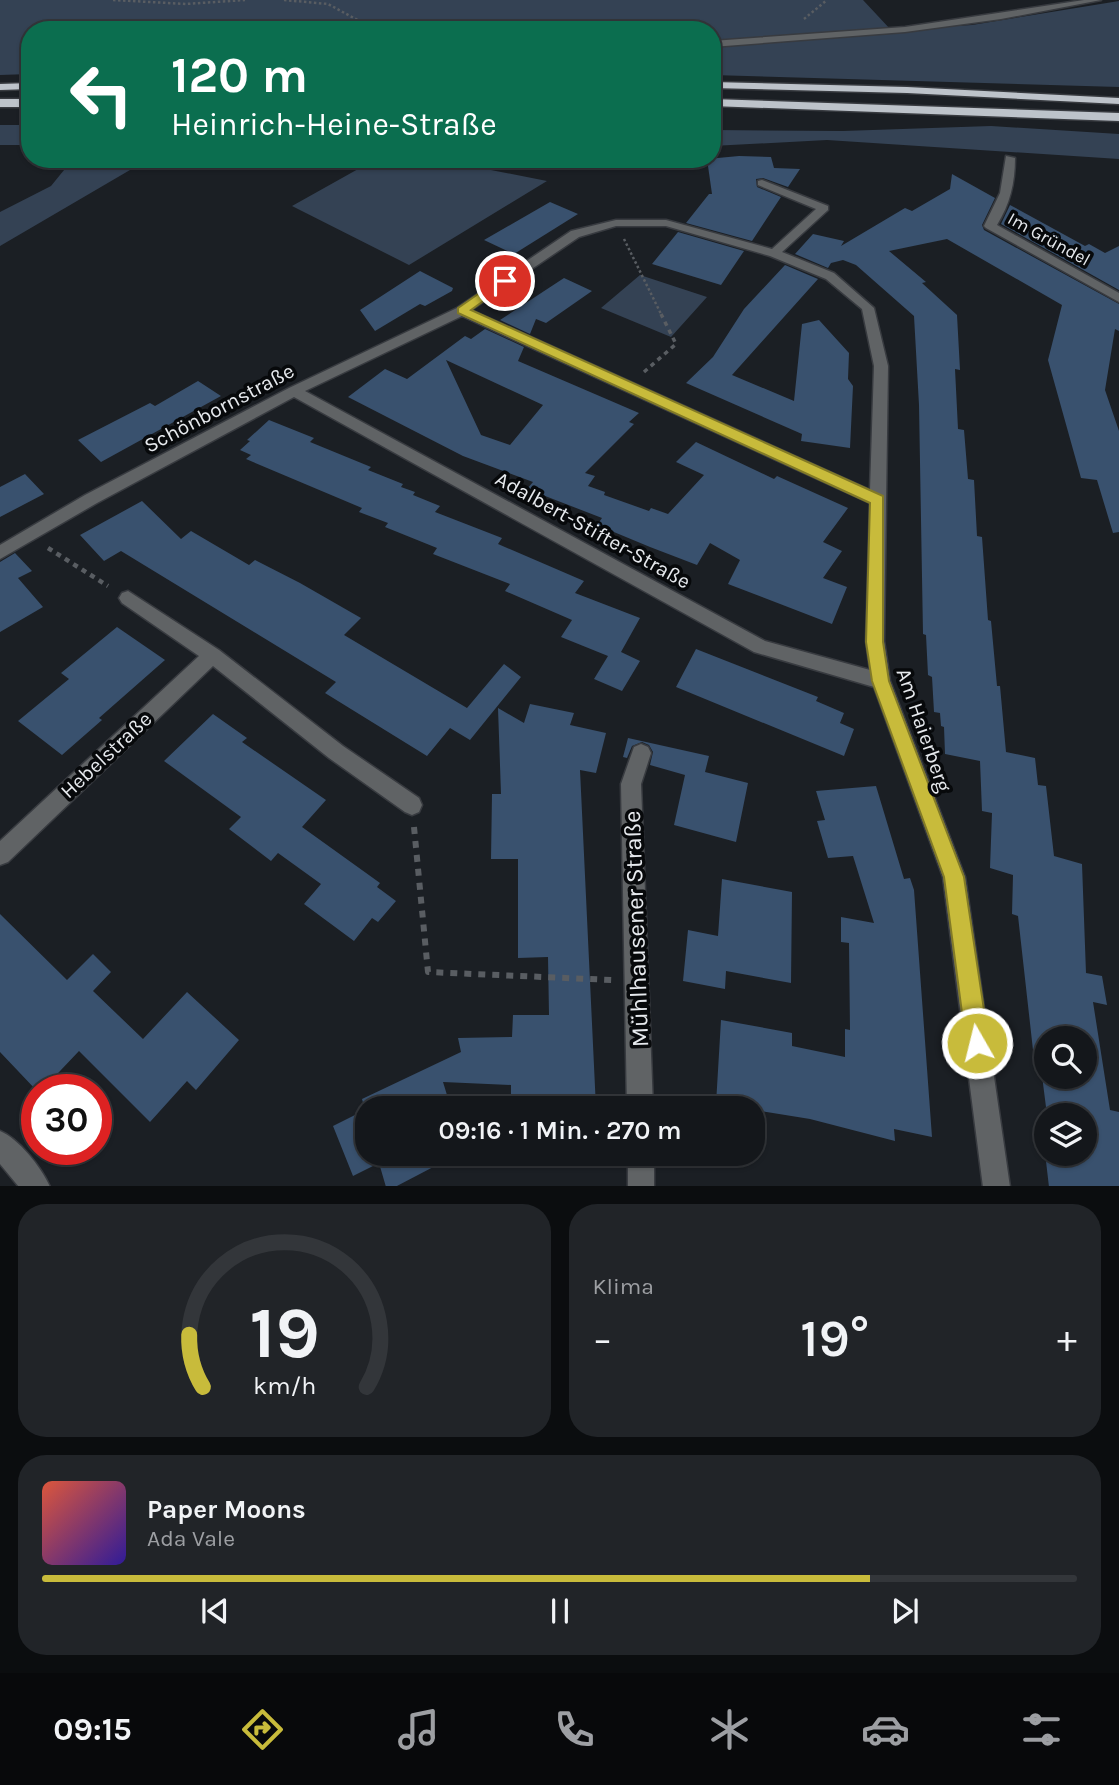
<!DOCTYPE html>
<html lang="de">
<meta charset="utf-8">
<style>
:root{--surface:#14171b;--page:#212428;--text:#f1f3f6;--muted:#9d9fa3;--line:#33363a;--accent:#c8bb3b}
body{margin:0;font-family:Karla,sans-serif;background:var(--page);color:var(--text);height:100vh;display:flex;flex-direction:column;font-size:26px;white-space:nowrap}
*{box-sizing:border-box;margin:0}
p{font-size:23px;color:var(--muted)}
.icon{flex:none;width:38px;height:38px;fill:none;stroke:currentColor;stroke-width:2;stroke-linecap:round;stroke-linejoin:round}
.map{position:relative;height:1186px;overflow:hidden}
.sheet{display:flex;flex-direction:column;gap:18px;padding:18px;background:#0b0d0f;flex:1}
.sheet>*{flex:none}
.banner{position:absolute;left:21px;top:21px;width:700px;height:147px;border-radius:28px;box-shadow:0 2px 5px #0004,0 0 0 2px var(--line);background:#0b6e4f;color:#fff;overflow:hidden}
.fabs{position:absolute;left:1034px;top:1026px;display:grid;gap:14px}
.fabs a{display:grid;place-items:center;width:63px;height:63px;border-radius:50%;background:var(--surface);box-shadow:0 2px 5px #0004,0 0 0 2px var(--line);font-size:35px}
.speed{position:absolute;left:21px;top:1074px;display:flex;gap:14px;font-size:35px;font-weight:700;text-align:center}
.speed>*{display:grid;place-content:center;width:91px;height:91px;border-radius:50%;background:var(--surface);box-shadow:0 2px 5px #0004,0 0 0 2px var(--line);line-height:1}
.speed .limit{border:10px solid #d22;background:#fff;color:#111}
.pin{position:absolute;display:grid;place-items:center;width:60px;height:60px;color:#fff;margin:-30px;border:4px solid #fff;border-radius:50%;box-shadow:0 2px 7px #0007}
.me{position:absolute;width:77px;margin:-38px;rotate:352deg;stroke-linejoin:round;filter:drop-shadow(0 0 5px #0008)}
.turn{display:flex;align-items:center;gap:24px;height:147px;padding:0 35px;font-size:32px}
.turn .icon{width:91px;height:91px;stroke-width:2.5}
.turn b{display:block;font-size:49px;line-height:60px}
.big{font-size:52px;font-weight:600;line-height:1.1}
.sheet .card{flex:1;display:flex;flex-direction:column;justify-content:center;gap:10px;min-width:0;padding:0 24px;border-radius:28px;background:var(--page)}
.sheet .dial{align-items:center;gap:0}
.dial svg{height:182px;overflow:visible;fill:none;stroke:var(--line);stroke-width:7;stroke-linecap:round;text-anchor:middle}
.dial text{fill:var(--text);stroke:none}
.song{display:flex;align-items:center;gap:21px}
.cover{width:84px;height:84px;border-radius:10px;background:linear-gradient(135deg,hsl(10 70% 55%),hsl(250 70% 35%))}
.played{height:7px;border-radius:4px;background:linear-gradient(90deg,var(--accent) 80%,var(--line) 80%)}
.keys{display:flex;justify-content:space-around;direction:ltr}
.heat{display:flex;justify-content:space-between;align-items:center;font-size:38px;direction:ltr}
.sheet .tiles{flex:1;display:grid;gap:18px;grid-template-columns:1fr 1fr}
.card:last-child{grid-column:span 2}
.trip{position:absolute;left:355px;top:1096px;width:410px;height:70px;border-radius:28px;background:var(--surface);box-shadow:0 2px 5px #0004,0 0 0 2px var(--line);font-weight:600;line-height:70px;text-align:center}
.menu{display:flex;height:112px;justify-content:space-around;align-items:center;background:#08090b;color:var(--muted)}
.menu .icon{width:49px;height:49px}
.menu .selected{color:var(--accent)}
.menu b{font-size:32px;color:var(--text)}
.map>svg:first-child{display:block}
.green{fill:#344254}
.building{fill:#39516e;fill-rule:evenodd}
.lines{fill:none;stroke-linecap:round;stroke-linejoin:round}
.street-casing{stroke:#383b40;stroke-width:3}
.highway-casing{stroke:#383b40;stroke-width:3}
.path-far3{stroke:#595d62;stroke-width:2.5;stroke-dasharray:2.5 2.5;stroke-linecap:butt}
.path-far2{stroke:#595d62;stroke-width:3.5;stroke-dasharray:4.5 4.5;stroke-linecap:butt}
.path-far1{stroke:#595d62;stroke-width:4.5;stroke-dasharray:5 5;stroke-linecap:butt}
.path{stroke:#595d62;stroke-width:6;stroke-dasharray:7 7;stroke-linecap:butt}
.street{fill:#606365;fill-rule:evenodd}
.highway{fill:#bdc3ca;fill-rule:evenodd}
.route{fill:#c8bb3b;stroke:#827a26;stroke-width:2}
.labels{text-anchor:middle;stroke-width:7;stroke-linejoin:round;paint-order:stroke}
.far-street-label{font-size:18px;fill:#e7eaee;stroke:#07090b}
.street-label{font-size:21px;fill:#e7eaee;stroke:#07090b}
.near-street-label{font-size:24px;fill:#e7eaee;stroke:#07090b}
</style>
<div class="map">
<svg width="1119" height="1187" viewBox="0 0 1119 1187">
<rect width="100%" height="100%" fill="#1b1f24"/>
<path class="green" d="M0 0H863L891 30 972 25 1119 1V87L712 75V30H30V74L0 75Z
M0 125H30V145H0Z
M991 126 1119 134V159L827 140 712 146V130L843 131Z
M73 159H136L130 170 0 246V212L51 186Z
M376 159H435L547 181 409 265 292 206Z
M640 275 707 297 671 337 601 308Z"/>
<path class="building" d="M739 156 771 157 774 168 800 169 788 187 763 178 756 179 757 187 781 197 752 241 686 223 709 194H712L707 159Z
M952 174 995 198 982 225 984 230 1119 304V331L1115 329 1105 390 1119 431V532L1113 533 1097 480 1081 478 1048 360 1062 305 947 239 889 251 926 282 922 283 957 315 960 370 955 369 958 429 964 430 968 479 974 480 977 536 982 537 988 620 991 621 997 686H1000L1006 752 1035 758 1038 785 1046 786 1054 856 1082 864 1086 973 1102 976 1107 1005 1093 1002 1110 1110 1119 1112V1187H1049L1041 1118 1046 1119V1153H1085V1115H1047L1039 1052 1033 1050 1018 916 1012 914 1013 875 990 868 992 813 982 811 980 761 945 754 944 727 941 726 940 713 934 712 932 677 928 675 926 635 923 634 919 405 914 316 856 265 843 260 831 263 828 268 795 254 813 234 844 241 841 246 905 208 912 211 950 189ZM1046 1038H1085V1076H1046Z
M550 202 578 214 514 254 484 240Z
M1010 205 1085 246 1089 244 1105 253 1119 246V290L1001 224Z
M678 232 744 251 721 285 652 264Z
M785 265 818 279 732 375 794 401 802 324 819 320 849 353 848 379 853 386 850 448 801 441 802 434 686 383 713 357 744 309Z
M420 271 453 288 452 291 425 306 420 304 375 331 360 310Z
M564 278 592 291 546 323 536 319 530 334 500 320Z
M485 329 524 347 518 361 639 413 629 422 634 424 585 473 595 476 588 486 605 492 604 495 649 511 651 508 668 514 704 475 676 462 696 442 774 479 777 476 848 508 823 542 842 551 823 578 847 587 832 624 728 584 740 560 710 543 697 565 650 547 597 525 602 518 527 489 533 482 463 456 348 397 385 369 407 379 465 336 471 339ZM446 360 543 405 510 445 481 435Z
M198 381 221 396 101 462 78 440 150 403 155 406Z
M269 420 314 438 310 442 371 467 368 470 403 484 401 487 415 492 413 495 440 506 435 512 502 538 498 544 584 581 575 593 640 618 621 652 640 661 622 691 594 679 608 656 561 637 572 620 505 591 510 584 433 554 437 548 385 527 388 523 359 512 362 508 246 459 251 455 240 450 250 441 247 440Z
M25 474 44 494 0 517V487Z
M142 501 181 539 191 531 249 565 255 560 300 583 361 618 344 635 467 708 504 664 521 677 470 740 450 728 427 756 325 693 336 682 121 551 104 561 80 535Z
M15 553 32 571 18 578 43 607 0 632V562Z
M117 627 165 660 99 718 102 720 62 755 18 721 69 679 61 673Z
M696 649 818 697 816 701 844 713 840 723 854 729 844 756 676 687Z
M530 704 574 713 570 725 606 733 596 773 580 770 596 1108H511V1085L443 1082 451 1108H368V1153H460L395 1187H386L379 1163 353 1176 333 1126 365 1110 362 1099 461 1052 458 1038 512 1037 513 1015H549L548 957 518 958V859H491L492 794H501L498 708 524 723Z
M213 714 247 738 242 742 326 800 302 827 380 883 377 887 396 901 378 922 372 918 354 941 304 904 321 884 278 853 271 861 229 829 241 817 164 761Z
M628 738 709 756 705 772 748 783 736 842 674 825 685 775 650 765 653 752 649 745 642 742 632 746 627 758 623 757Z
M876 786 904 879 910 878 914 890 932 1137 894 1129 895 1141 810 1119 716 1104 721 1020 792 1033V1046L845 1057V1029L850 1030 849 943 841 942V917L874 923 853 856 828 858 817 821 825 820 816 791Z
M722 879 792 892 791 983 726 971 725 989 683 981 688 930 718 936Z
M0 914 67 980 93 954 111 972 93 991 143 1039 187 992 239 1040 196 1090 187 1081 150 1122 79 1051 42 1090 37 1091 0 1052Z"/>
<g class="lines">
<g class="street-casing">
<path id="street" d="M1084 0H1101L1001 19 905 32 712 47V41L905 27Z
M1006 156 1015 158C1015 183 1010 204 997 225L1119 293V302L986 228 984 226 1000 193Z
M762 180 828 206V210L782 252 834 273 874 308 888 366 884 641 890 681 965 877 1010 1187H983L943 877 874 687 754 652 294 397 97 503 0 559V545L85 495 289 388 457 308 571 231 616 220H666L772 249 816 209 758 185V181ZM616 226H666L770 256 826 279 862 309 874 366 870 490 471 310 579 237ZM462 316 870 503 866 641 870 670 765 641 305 391Z
M128 591 219 650 343 746 419 798 422 805 419 812 412 815 405 812 329 758 213 666 8 862 0 865V841L199 656 122 603 119 598 122 593Z
M641 744 648 747 651 753 641 784 653 1108H627L621 784 634 747Z
M0 1131C19 1139 42 1168 50 1187H19L0 1164Z
M628 1153H654V1187H628Z"/>
</g>
<g class="highway-casing">
<path id="highway" d="M712 82 907 87 1119 98V104L907 93 712 88Z
M30 83V89L0 90V84Z
M0 99H30V107H0Z
M712 99 1119 113V121L712 106Z"/>
</g>
<path class="path-far3" d="M113 0 186 4 245 0
M284 0 328 4 376 30
M804 19 827 0
M624 239 662 316"/>
<path class="path-far2" d="M644 372 676 344 661 314"/>
<path class="path-far1" d="M48 548 108 586"/>
<path class="path" d="M414 827 428 972 612 980"/>
<use href="#street" class="street"/>
<use href="#highway" class="highway"/>
</g>
<path class="route" d="M501 278 511 281 471 310 883 496V642L889 681 964 877 989 1043 985 1051 977 1054 969 1051 966 1043 944 877 872 681 866 642 870 503 458 313V308Z"/>
<g class="labels">
<g class="far-street-label">
<text transform="translate(1049 239) rotate(29)" y="6">Im Gründel</text>
</g>
<g class="street-label">
<text transform="translate(219 408) rotate(-28)" y="7">Schönbornstraße</text>
<text transform="translate(593 530) rotate(29)" y="7">Adalbert-Stifter-Straße</text>
<text transform="translate(924 730) rotate(71)" y="7">Am Haierberg</text>
<text transform="translate(106 755) rotate(-43)" y="7">Hebelstraße</text>
</g>
<g class="near-street-label">
<text transform="translate(636 929) rotate(-92)" y="8">Mühlhausener Straße</text>
</g>
</g>
</svg>
<div class="fabs">
<a><svg class="icon" aria-label="search" viewBox="0 0 24 24"><circle cx="10" cy="10" r="6"/><path d="M15 15l6 6"/></svg></a>
<a><svg class="icon" aria-label="layers" viewBox="0 0 24 24"><path d="M12 4l9 5-9 5-9-5zM3 14l9 5 9-5"/></svg></a>
</div>
<div class="speed"><div class="limit">30</div></div>
<div class="pin" style="left:505px;top:281px;background:#d93025"><svg class="icon" aria-label="arrive" viewBox="0 0 24 24"><path d="M6 21V4h12l-3 4 3 4H6"/></svg></div>
<svg class="me" style="left:977px;top:1043px" viewBox="-20 -20 40 40"><circle r="17" fill="#c8bb3b" stroke="#fff" stroke-width="3"/><path d="M0-11L8 9 0 5-8 9z" fill="#fff"/></svg>
<div class="trip">09:16 · 1 Min. · 270 m</div>
<div class="banner">
<div class="turn"><svg class="icon" aria-label="left" viewBox="0 0 24 24"><path d="M17 20v-9H6M10 6l-5 5 5 5"/></svg><div><b>120 m</b>Heinrich-Heine-Straße</div></div>
</div>
</div>
<section class="sheet">
<div class="tiles">
<div class="card dial"><svg viewBox="0 0 100 80">
<path d="M14 69A42 42 0 1 1 86 69"/>
<path d="M14 69A42 42 0 0 1 8 46" stroke="#c8bb3b"/>
<text x="50" y="56" font-size="32" font-weight="700">19</text>
<text x="50" y="72" font-size="11">km/h</text>
</svg></div>
<div class="card"><p>Klima</p>
<div class="heat"><a>−</a><b class="big">19°</b><a>+</a></div>
</div>
<div class="card">
<div class="song"><i class="cover"></i><div><b>Paper Moons</b><p>Ada Vale</p></div></div>
<div class="played"></div>
<div class="keys"><svg class="icon" aria-label="previous" viewBox="0 0 24 24"><path d="M18 5L8 12l10 7zM5 5v14"/></svg><svg class="icon" aria-label="pause" viewBox="0 0 24 24"><path d="M8 5v14M16 5v14"/></svg><svg class="icon" aria-label="next" viewBox="0 0 24 24"><path d="M6 5l10 7-10 7zM19 5v14"/></svg></div>
</div>
</div>
</section>
<nav class="menu">
<b>09:15</b>
<svg class="icon selected" aria-label="directions" viewBox="0 0 24 24"><path d="M12 3l9 9-9 9-9-9zM9 14v-3h6M13 9l2 2-2 2"/></svg>
<svg class="icon" aria-label="music" viewBox="0 0 24 24"><path d="M9 18V5l10-2v13"/><circle cx="6" cy="18" r="3"/><circle cx="16" cy="16" r="3"/></svg>
<svg class="icon" aria-label="phone" viewBox="0 0 24 24"><path d="M5 4h4l2 5-3 2q2 4 5 5l2-3 5 2v4C11 20 4 13 5 4z"/></svg>
<svg class="icon" aria-label="climate" viewBox="0 0 24 24"><path d="M12 3v18M4 7l16 10M4 17L20 7"/></svg>
<svg class="icon" aria-label="car" viewBox="0 0 24 24"><path d="M5 17H2v-5l4-1 3-4h7l3 4 3 1v5h-3M9 17h6M6 11h13"/><circle cx="7" cy="17" r="2"/><circle cx="17" cy="17" r="2"/></svg>
<svg class="icon" aria-label="filters" viewBox="0 0 24 24"><path d="M4 7h16M4 17h16"/><circle cx="9" cy="7" r="2"/><circle cx="15" cy="17" r="2"/></svg>
</nav>
